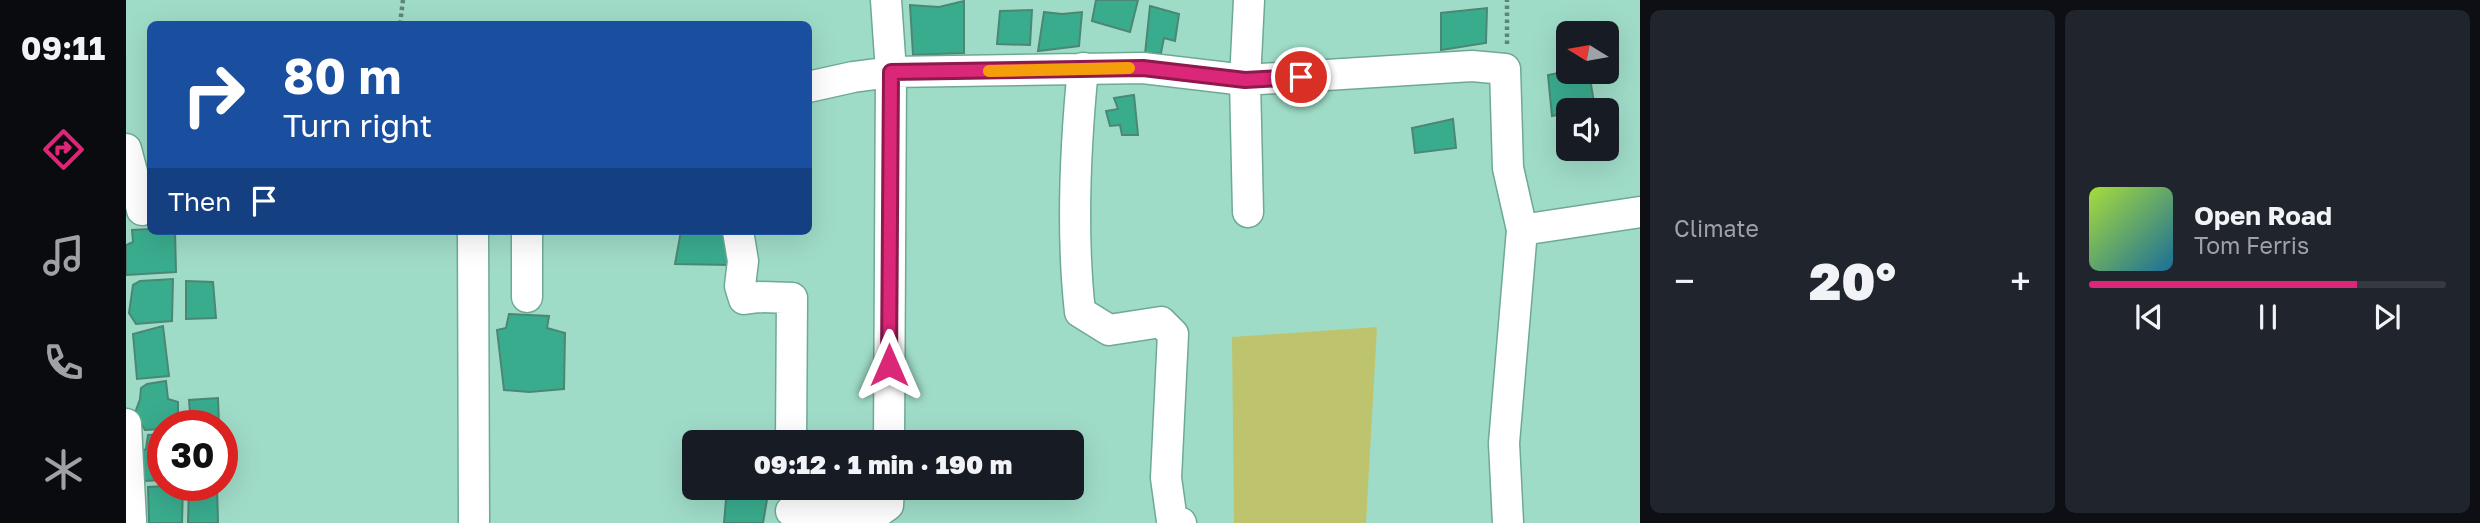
<!DOCTYPE html>
<meta charset="utf-8">
<style>
:root{--surface:#171b24;--page:#20242c;--text:#f1f3f6;--muted:#9ea1a6;--line:#363941;--accent:#db2777}
body{margin:0;font-family:"Golos Text",sans-serif;background:var(--page);color:var(--text);height:100vh;display:flex;flex-direction:column;font-size:26px;white-space:nowrap}
*{box-sizing:border-box;margin:0}
p{font-size:23px;color:var(--muted)}
.icon{flex:none;width:38px;height:38px;fill:none;stroke:currentColor;stroke-width:2;stroke-linecap:round;stroke-linejoin:round}
.map{position:relative;flex:1;overflow:hidden}
.details{display:flex;flex-direction:column;gap:10px;padding:10px;background:#0d0f14;width:840px}
.details>*{flex:none}
.guide{position:absolute;left:21px;top:21px;width:665px;height:214px;border-radius:10px;box-shadow:0 7px 28px #0002;background:#1a4fa0;color:#fff;overflow:hidden}
.needle{width:46px;rotate:281deg}
.fabs{position:absolute;left:1430px;top:21px;display:grid;gap:14px}
.fabs a{display:grid;place-items:center;width:63px;height:63px;border-radius:10px;background:var(--surface);box-shadow:0 7px 28px #0002;font-size:35px}
.speed{position:absolute;left:21px;top:410px;display:flex;gap:14px;font-size:35px;font-weight:700;text-align:center}
.speed>*{display:grid;place-content:center;width:91px;height:91px;border-radius:50%;background:var(--surface);box-shadow:0 7px 28px #0002;line-height:1}
.speed .limit{border:10px solid #d22;background:#fff;color:#111}
.pin{position:absolute;display:grid;place-items:center;width:60px;height:60px;color:#fff;margin:-30px;border:4px solid #fff;border-radius:50%;box-shadow:0 2px 7px #0007}
.me{position:absolute;width:77px;margin:-38px;rotate:0deg;stroke-linejoin:round;filter:drop-shadow(0 0 5px #0008)}
.turn{display:flex;align-items:center;gap:24px;height:147px;padding:0 21px;font-size:32px}
.turn .icon{width:91px;height:91px;stroke-width:2.5}
.turn b{display:block;font-size:49px;line-height:60px}
.then{display:flex;align-items:center;height:66px;padding:0 21px;background:#0003;gap:14px;font-size:26px}
.big{font-size:52px;font-weight:800;line-height:1.1}
.details .widget{flex:1;display:flex;flex-direction:column;justify-content:center;gap:10px;min-width:0;padding:0 24px;border-radius:10px;background:var(--page)}
.song{display:flex;align-items:center;gap:21px}
.cover{width:84px;height:84px;border-radius:10px;background:linear-gradient(135deg,hsl(80 70% 55%),hsl(200 70% 35%))}
.played{height:7px;border-radius:4px;background:linear-gradient(90deg,var(--accent) 75%,var(--line) 75%)}
.keys{display:flex;justify-content:space-around;direction:ltr}
.heat{display:flex;justify-content:space-between;align-items:center;font-size:38px;direction:ltr}
.details .tiles{flex:1;display:grid;gap:10px;grid-template-columns:repeat(2,1fr)}
.trip{position:absolute;left:556px;top:430px;width:402px;height:70px;border-radius:10px;background:var(--surface);box-shadow:0 7px 28px #0002;font-weight:800;line-height:70px;text-align:center}
main{display:flex;flex:1;min-height:0}
.tabs{display:flex;flex-direction:column;width:126px;justify-content:space-around;align-items:center;background:#090b0e;color:var(--muted)}
.tabs .icon{width:49px;height:49px}
.tabs .active{color:var(--accent)}
.tabs b{font-size:32px;color:var(--text)}
.map>svg:first-child{display:block}
.green{fill:#bec46e}
.building{fill:#3aac8e;stroke:#4c8674;stroke-width:2}
.lines{fill:none;stroke-linecap:round;stroke-linejoin:round}
.street-casing{stroke:#6ea996;stroke-width:33}
.path{stroke:#5d8678;stroke-width:4.5;stroke-dasharray:3.5 3.5;stroke-linecap:butt}
.street{stroke:#fff;stroke-width:30}
.route-casing{stroke:#8e194d;stroke-width:18}
.route{stroke:#db2777;stroke-width:12}
.slow{stroke:#f59e0b;stroke-width:12}
</style>
<main>
<nav class="tabs">
<b>09:11</b>
<svg class="icon active" aria-label="directions" viewBox="0 0 24 24"><path d="M12 3l9 9-9 9-9-9zM9 14v-3h6M13 9l2 2-2 2"/></svg>
<svg class="icon" aria-label="music" viewBox="0 0 24 24"><path d="M9 18V5l10-2v13"/><circle cx="6" cy="18" r="3"/><circle cx="16" cy="16" r="3"/></svg>
<svg class="icon" aria-label="phone" viewBox="0 0 24 24"><path d="M5 4h4l2 5-3 2q2 4 5 5l2-3 5 2v4C11 20 4 13 5 4z"/></svg>
<svg class="icon" aria-label="climate" viewBox="0 0 24 24"><path d="M12 3v18M4 7l16 10M4 17L20 7"/></svg>
</nav>
<div class="map">
<svg width="1514" height="523" viewBox="0 0 1514 523">
<rect width="100%" height="100%" fill="#9fdcc8"/>
<path class="green" d="M1251 327 1240 523H1108L1106 337Z"/>
<path class="building" d="M970 0H1012L1004 32 966 21Z
M838 1V53L787 55 784 5 813 7Z
M1024 6 1053 14 1049 41 1038 38 1035 53 1019 54Z
M1361 8 1360 43 1315 50V13Z
M906 10 904 45 871 44 874 11Z
M918 12 936 14 956 12 953 46 912 51Z
M1442 71 1463 72 1469 109 1442 110V113L1426 116 1422 75Z
M1008 95 1012 135H996L994 125 984 126 980 111 992 109 988 98Z
M1327 119 1330 148 1289 153 1286 128Z
M24 229V231H49L50 272 0 275V245L7 242 6 230Z
M555 231H604L606 265 549 264Z
M47 279 46 321 10 324 3 313 7 285 14 281Z
M60 281 87 282 90 318 60 319Z
M383 314 423 316 421 328 439 333 438 389 403 392 378 390 371 330 380 328Z
M37 326 43 376 11 379 7 334Z
M40 381 42 399 52 402V425H37V429L19 430 9 413 14 399 15 388 21 384Z
M92 398 93 425H65L63 400Z
M628 431H652L651 443H623Z
M37 434V480L18 481 14 452 20 449 22 435Z
M57 485 56 523H23L22 487Z
M63 485H91L92 523H62Z
M601 488H643L637 523H598Z"/>
<g class="lines">
<g class="street-casing">
<path id="street" d="M760 0 765 72 763 443
M957 68C949 149 945 232 954 312L983 330 1035 322 1047 334 1040 478 1046 521 1055 523
M682 87 727 77 765 72 1017 68 1119 80 1346 66 1379 69 1382 168 1396 230 1514 212
M0 149 16 210
M1122 212 1119 80 1123 0
M347 231 348 523
M401 231V297
M612 231 617 261 614 286 618 299 633 297 666 298 665 443
M0 424 5 521
M665 511 755 510 762 505 763 488
M1382 523 1378 443 1396 230"/>
</g>
<path class="path" d="M274 24 277 0
M1381 44V0"/>
<use href="#street" class="street"/>
</g>
<g class="lines">
<g class="route-casing">
<path id="route" d="M763 365 765 72 1017 68 1119 80 1175 77"/>
</g>
<use href="#route" class="route"/>
<path class="slow" d="M863 71 1003 68"/>
</g>
</svg>
<div class="fabs">
<a><svg class="needle" viewBox="-14 -14 28 28"><path d="M0-13l5 13h-10z" fill="#e53935"/><path d="M0 13l5-13h-10z" fill="#9ea1a6"/></svg></a>
<a><svg class="icon" aria-label="sound" viewBox="0 0 24 24"><path d="M4 9h4l5-4v14l-5-4H4zM17 9q2 3 0 6"/></svg></a>
</div>
<div class="speed"><div class="limit">30</div></div>
<div class="pin" style="left:1175px;top:77px;background:#d93025"><svg class="icon" aria-label="arrive" viewBox="0 0 24 24"><path d="M6 21V4h12l-3 4 3 4H6"/></svg></div>
<svg class="me" style="left:763px;top:365px" viewBox="-20 -20 40 40"><path d="M0-17L14 15 0 8-14 15z" fill="#db2777" stroke="#fff" stroke-width="4"/></svg>
<div class="trip">09:12 · 1 min · 190 m</div>
<div class="guide">
<div class="turn"><svg class="icon" aria-label="right" viewBox="0 0 24 24"><path d="M7 20v-9h11M14 6l5 5-5 5"/></svg><div><b>80 m</b>Turn right</div></div>
<div class="then">Then<svg class="icon" aria-label="arrive" viewBox="0 0 24 24"><path d="M6 21V4h12l-3 4 3 4H6"/></svg></div>
</div>
</div>
<section class="details">
<div class="tiles">
<div class="widget"><p>Climate</p>
<div class="heat"><a>−</a><b class="big">20°</b><a>+</a></div>
</div>
<div class="widget">
<div class="song"><i class="cover"></i><div><b>Open Road</b><p>Tom Ferris</p></div></div>
<div class="played"></div>
<div class="keys"><svg class="icon" aria-label="previous" viewBox="0 0 24 24"><path d="M18 5L8 12l10 7zM5 5v14"/></svg><svg class="icon" aria-label="pause" viewBox="0 0 24 24"><path d="M8 5v14M16 5v14"/></svg><svg class="icon" aria-label="next" viewBox="0 0 24 24"><path d="M6 5l10 7-10 7zM19 5v14"/></svg></div>
</div>
</div>
</section>
</main>
